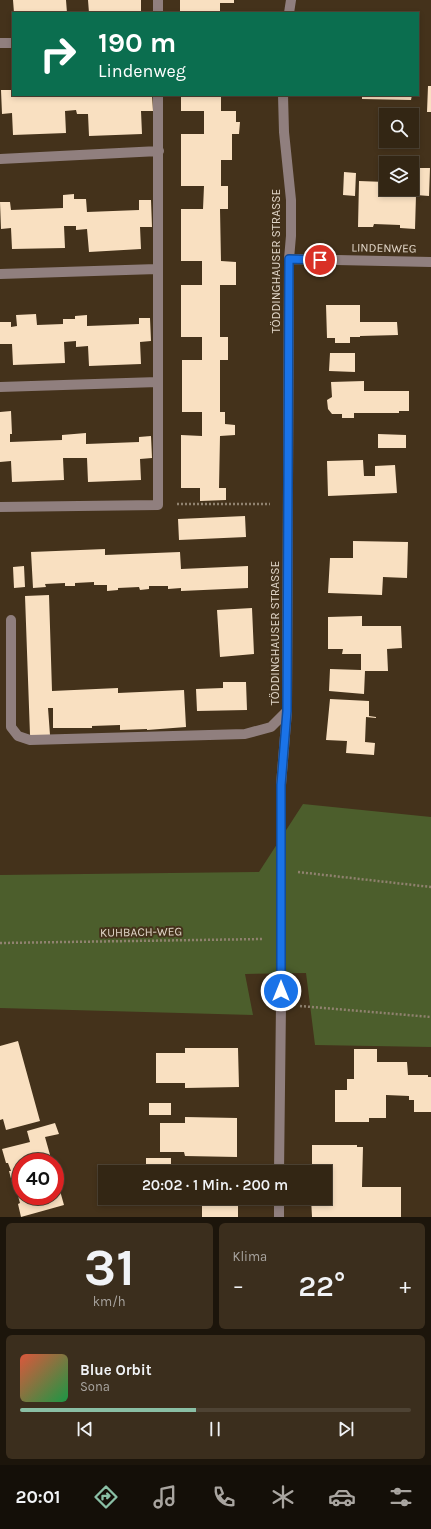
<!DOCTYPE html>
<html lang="de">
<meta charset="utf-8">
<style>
:root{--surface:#332614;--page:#3b2e1d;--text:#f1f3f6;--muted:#a9a5a0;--line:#4e4334;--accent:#8abfa5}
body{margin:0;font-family:Karla,sans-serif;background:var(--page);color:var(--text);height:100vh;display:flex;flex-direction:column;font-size:15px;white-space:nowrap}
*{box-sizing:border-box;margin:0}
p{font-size:13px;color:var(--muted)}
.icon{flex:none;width:22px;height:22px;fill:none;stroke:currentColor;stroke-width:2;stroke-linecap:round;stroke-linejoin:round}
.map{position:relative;height:1217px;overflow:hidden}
.details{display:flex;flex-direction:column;gap:6px;padding:6px;background:#1c150b;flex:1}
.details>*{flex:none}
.hud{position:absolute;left:12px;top:12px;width:407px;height:84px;border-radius:0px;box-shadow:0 2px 6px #0003,0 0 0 1px var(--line);background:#0b6e4f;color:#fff;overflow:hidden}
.fabs{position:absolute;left:379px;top:108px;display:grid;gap:8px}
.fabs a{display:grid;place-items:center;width:40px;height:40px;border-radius:0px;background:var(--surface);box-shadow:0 2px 6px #0003,0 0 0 1px var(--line);font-size:20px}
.speed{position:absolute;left:12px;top:1153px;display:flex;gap:8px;font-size:20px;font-weight:700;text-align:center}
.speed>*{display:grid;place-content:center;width:52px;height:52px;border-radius:50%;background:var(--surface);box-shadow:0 2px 6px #0003,0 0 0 1px var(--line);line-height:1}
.speed .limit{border:6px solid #d22;background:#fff;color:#111}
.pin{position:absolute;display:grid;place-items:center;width:34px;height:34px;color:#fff;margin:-17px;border:2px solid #fff;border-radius:50%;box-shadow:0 1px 4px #0007}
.me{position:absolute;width:44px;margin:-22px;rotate:0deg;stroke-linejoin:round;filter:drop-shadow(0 0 3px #0008)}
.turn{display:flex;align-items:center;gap:14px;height:84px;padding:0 20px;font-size:18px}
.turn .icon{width:52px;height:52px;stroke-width:2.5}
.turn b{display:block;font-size:28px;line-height:34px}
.big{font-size:30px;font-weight:600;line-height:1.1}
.details .card{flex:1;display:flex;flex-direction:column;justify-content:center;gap:6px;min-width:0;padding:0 14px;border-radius:6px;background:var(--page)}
.details .dial{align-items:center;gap:0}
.dial b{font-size:52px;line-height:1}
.song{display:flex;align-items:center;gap:12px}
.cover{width:48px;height:48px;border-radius:6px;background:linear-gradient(135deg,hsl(10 70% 55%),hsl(140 70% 35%))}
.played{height:4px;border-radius:2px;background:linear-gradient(90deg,var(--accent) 45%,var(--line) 45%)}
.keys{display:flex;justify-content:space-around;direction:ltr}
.heat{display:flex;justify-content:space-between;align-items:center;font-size:22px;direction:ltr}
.details .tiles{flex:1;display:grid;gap:6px;grid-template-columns:1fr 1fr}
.card:last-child{grid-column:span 2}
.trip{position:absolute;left:98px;top:1165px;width:234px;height:40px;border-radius:0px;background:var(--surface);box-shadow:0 2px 6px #0003,0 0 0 1px var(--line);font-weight:600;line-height:40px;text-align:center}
.tabs{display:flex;height:64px;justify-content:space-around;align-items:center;background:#140f08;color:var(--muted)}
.tabs .icon{width:28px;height:28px}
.tabs .selected{color:var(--accent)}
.tabs b{font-size:18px;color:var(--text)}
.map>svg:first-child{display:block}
.green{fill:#4c5e2c}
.building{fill:#f9e0c1}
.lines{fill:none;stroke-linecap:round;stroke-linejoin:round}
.path{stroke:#90826f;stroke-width:2.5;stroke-dasharray:2 2;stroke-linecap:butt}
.minor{stroke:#907f7e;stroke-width:10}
.route-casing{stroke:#114b97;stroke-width:10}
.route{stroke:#1a73e8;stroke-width:7}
.labels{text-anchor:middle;stroke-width:4;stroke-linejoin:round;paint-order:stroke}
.street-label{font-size:12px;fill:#e1d6c8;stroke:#44321b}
</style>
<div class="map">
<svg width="431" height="1217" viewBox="0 0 431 1217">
<rect width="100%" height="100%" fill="#44321b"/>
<path class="green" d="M303 804 431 817V1047L315 1045 306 973 245 974 253 1015 0 1008V875L259 872Z"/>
<path class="building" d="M13 0H66L67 13H14Z
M88 0H141V13H89Z
M180 0H234V3H220V13H180Z
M428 86H431V112H427Z
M1 90H11L12 95H152L153 111H141L142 134 89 136 88 114H77L76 110 65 111 66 133 13 135 12 113 2 114Z
M181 95H221V111H236V122H240L239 134H232V160H221V186H228V209H220L221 261 236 262V285H220V337H228V360H220V412H225V424L235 425V435L220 436 219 488H226V500L200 501V488H181V435L202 436V412H182V360H202V337H181V285H202V261H181V209H203L204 186H181V134H204V111H181Z
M362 95H412L411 100 362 99Z
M416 168H430L429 196 416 195 415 229 400 228V225L374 224 373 227H358L359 181 386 182V189H412V183H415Z
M344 172 356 173 355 196 343 195Z
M74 194V199H86L87 212 139 210V200H151L152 227H140L141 249 89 252 87 229 76 230V226H64L65 248 12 249 11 228 1 229 0 202H10L11 210 63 208V195Z
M326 305H360V322H397L398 335 360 336V337H350V343H335V338H327Z
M36 314 37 325 63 324V319H75V316L87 315V326L139 324V318H150L151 341 140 342 141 364 89 366 88 346 76 347V341L64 342 65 363 13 365 12 344H0V322H11V327L17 326 16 315Z
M330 353H355V372L329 371Z
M364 381V391H409V411H399V413H354V418H342V414H332L328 409 327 400 332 397 331 382Z
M11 411 12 434H10V442L62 440V435L86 433V444L139 442V437L151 436 152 458 140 459 141 480 88 482 87 458H63L64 480 12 482 11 461 0 462V412Z
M378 434 406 435V448H378Z
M363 460 364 476H375V466L395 465 397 493 328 496 327 461Z
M245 516 246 537 179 540 178 519Z
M353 541 408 542 407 578 383 577 382 595 328 593 330 558H353Z
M105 549V555L180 552 181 569 248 566V588L181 591V588L168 589V586H149V589L140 590 139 587 118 588V590L107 591V585H94V582L75 583V586H65V583L45 584 46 587 33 588 31 552Z
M24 566 25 587 14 588 13 567Z
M49 595 52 691 118 688V693L184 690 186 727 147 730V729L120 730V725L92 726V728H53V708H48L50 735H30L25 596Z
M252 608 254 654 220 657 217 610Z
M362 616V626H401L402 648 387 649 388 671H365L364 694 329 691 330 669 361 670V654H342L343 649H328V617Z
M223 682H246L247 710 197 711 196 689 223 688Z
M330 699 369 701V716L376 717V718L366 717 365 742 375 743 374 755 346 753 347 741 326 740Z
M18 1041 40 1121 6 1130 3 1119 0 1120V1046Z
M185 1048H238L239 1087 185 1088V1083H156V1053H185Z
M354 1049H377V1062H407L408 1075H428V1077H431V1112H414V1100H409V1096L386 1095V1118H369V1122H335V1090H347V1079H354Z
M149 1103H171V1115H149Z
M185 1117 237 1118V1157L185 1156 184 1152H160V1123H185Z
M55 1123 59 1134 45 1137 52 1162H21V1196H55V1173L64 1205 21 1217 18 1204 20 1203 15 1185 13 1186 9 1171H11L8 1163H6L2 1149 30 1142 27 1131Z
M312 1145H357V1147H363L362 1187H401V1217H312L311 1198H325V1172H312Z
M146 1158H171V1170H146Z
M202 1198H238V1217H202Z"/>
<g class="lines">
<path class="path" d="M177 504H270
M298 872 431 887
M0 943 263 939
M300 1006 431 1017"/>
<path class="minor" d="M158 13V0
M289 13 291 0
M0 43H13
M0 159 159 151
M289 259 431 262
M0 274 157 269
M0 387 158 382
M0 507 158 505V95
M11 620V727L18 736 30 740 245 734 271 727 287 711
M279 1172 281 1004V785L287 711 289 259 291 236V200L284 132 283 95
M279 1217V1198"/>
</g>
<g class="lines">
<g class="route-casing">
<path id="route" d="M281 991V785L287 711 289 259 320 260"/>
</g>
<use href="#route" class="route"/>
</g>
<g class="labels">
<g class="street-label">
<text transform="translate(384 248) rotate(1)" y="4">LINDENWEG</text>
<text transform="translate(276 261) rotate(-90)" y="4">TÖDDINGHAUSER STRASSE</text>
<text transform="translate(275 633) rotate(-90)" y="4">TÖDDINGHAUSER STRASSE</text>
<text transform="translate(141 932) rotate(-1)" y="4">KUHBACH-WEG</text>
</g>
</g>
</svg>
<div class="fabs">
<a><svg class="icon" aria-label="search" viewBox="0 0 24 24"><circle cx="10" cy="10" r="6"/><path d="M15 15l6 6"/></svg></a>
<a><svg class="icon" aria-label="layers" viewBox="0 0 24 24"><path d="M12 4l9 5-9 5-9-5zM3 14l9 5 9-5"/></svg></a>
</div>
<div class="speed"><div class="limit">40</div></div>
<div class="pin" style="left:320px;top:260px;background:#d93025"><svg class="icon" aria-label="arrive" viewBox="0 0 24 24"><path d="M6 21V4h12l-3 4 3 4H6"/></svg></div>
<svg class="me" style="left:281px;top:991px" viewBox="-20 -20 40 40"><circle r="17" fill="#1a73e8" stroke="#fff" stroke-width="3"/><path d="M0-11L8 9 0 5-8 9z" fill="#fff"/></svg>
<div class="trip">20:02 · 1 Min. · 200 m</div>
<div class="hud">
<div class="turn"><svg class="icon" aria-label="right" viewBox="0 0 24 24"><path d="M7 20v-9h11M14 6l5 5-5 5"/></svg><div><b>190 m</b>Lindenweg</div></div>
</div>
</div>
<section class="details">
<div class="tiles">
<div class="card dial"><b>31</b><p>km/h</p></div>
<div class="card"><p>Klima</p>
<div class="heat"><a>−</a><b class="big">22°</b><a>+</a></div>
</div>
<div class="card">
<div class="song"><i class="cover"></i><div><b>Blue Orbit</b><p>Sona</p></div></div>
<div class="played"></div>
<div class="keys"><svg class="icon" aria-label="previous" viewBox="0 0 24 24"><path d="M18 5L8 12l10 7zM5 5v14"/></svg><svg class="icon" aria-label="pause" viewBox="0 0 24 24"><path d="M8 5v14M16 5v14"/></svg><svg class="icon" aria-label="next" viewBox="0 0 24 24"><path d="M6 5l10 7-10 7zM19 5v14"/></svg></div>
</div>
</div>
</section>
<nav class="tabs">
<b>20:01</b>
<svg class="icon selected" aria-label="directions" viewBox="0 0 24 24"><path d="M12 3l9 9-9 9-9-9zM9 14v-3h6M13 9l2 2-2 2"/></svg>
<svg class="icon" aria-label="music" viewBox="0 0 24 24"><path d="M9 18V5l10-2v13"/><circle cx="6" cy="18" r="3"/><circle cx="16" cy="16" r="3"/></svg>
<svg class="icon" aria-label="phone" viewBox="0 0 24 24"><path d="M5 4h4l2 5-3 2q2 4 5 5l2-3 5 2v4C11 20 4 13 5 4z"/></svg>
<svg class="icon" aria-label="climate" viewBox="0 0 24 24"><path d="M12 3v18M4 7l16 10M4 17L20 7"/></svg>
<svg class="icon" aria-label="car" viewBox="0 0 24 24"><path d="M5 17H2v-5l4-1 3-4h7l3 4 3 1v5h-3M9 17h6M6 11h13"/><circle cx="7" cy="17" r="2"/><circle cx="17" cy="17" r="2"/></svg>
<svg class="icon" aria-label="filters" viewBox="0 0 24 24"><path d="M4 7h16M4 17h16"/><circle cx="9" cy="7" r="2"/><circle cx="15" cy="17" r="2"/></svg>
</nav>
